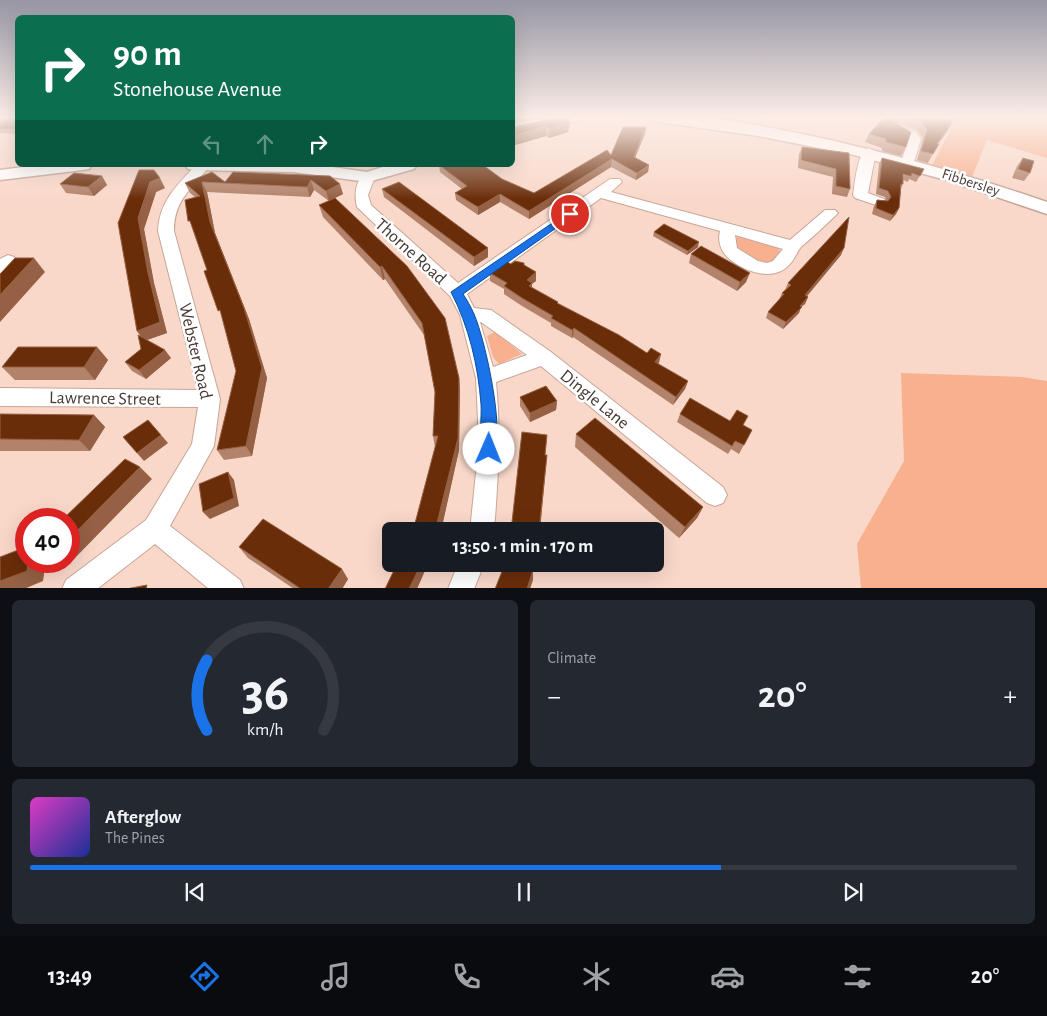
<!DOCTYPE html>
<meta charset="utf-8">
<style>
:root{--surface:#171b24;--page:#242831;--text:#f1f3f6;--muted:#9ea1a6;--line:#363941;--accent:#1a73e8}
body{margin:0;font-family:"Alegreya Sans",sans-serif;background:var(--page);color:var(--text);height:100vh;display:flex;flex-direction:column;font-size:19px;white-space:nowrap}
*{box-sizing:border-box;margin:0}
p{font-size:16px;color:var(--muted)}
.icon{flex:none;width:28px;height:28px;fill:none;stroke:currentColor;stroke-width:2;stroke-linecap:round;stroke-linejoin:round}
.map{position:relative;height:588px;overflow:hidden}
.drawer{display:flex;flex-direction:column;gap:12px;padding:12px;background:#0d0f14;flex:1}
.drawer>*{flex:none}
.banner{position:absolute;left:15px;top:15px;width:500px;height:152px;border-radius:8px;box-shadow:0 5px 20px #0002;background:#0b6e4f;color:#fff;overflow:hidden}
.speed{position:absolute;left:15px;top:508px;display:flex;gap:10px;font-size:25px;font-weight:700;text-align:center}
.speed>*{display:grid;place-content:center;width:65px;height:65px;border-radius:50%;background:var(--surface);box-shadow:0 5px 20px #0002;line-height:1}
.speed .limit{border:8px solid #d22;background:#fff;color:#111}
.pin{position:absolute;display:grid;place-items:center;width:42px;height:42px;color:#fff;margin:-21px;border:2px solid #fff;border-radius:50%;box-shadow:0 1px 5px #0007}
.me{position:absolute;width:55px;margin:-28px;rotate:1deg;stroke-linejoin:round;filter:drop-shadow(0 0 4px #0008)}
.turn{display:flex;align-items:center;gap:18px;height:105px;padding:0 15px;font-size:22px}
.turn .icon{width:65px;height:65px;stroke-width:2.5}
.turn b{display:block;font-size:35px;line-height:42px}
.lanes{display:flex;align-items:center;height:48px;padding:0 15px;background:#0003;justify-content:center;gap:25px;direction:ltr}
.lanes .off{opacity:.35}
.big{font-size:38px;font-weight:700;line-height:1.1}
.drawer .card{flex:1;display:flex;flex-direction:column;justify-content:center;gap:8px;min-width:0;padding:0 18px;border-radius:8px;background:var(--page)}
.drawer .dial{align-items:center;gap:0}
.dial svg{height:130px;overflow:visible;fill:none;stroke:var(--line);stroke-width:7;stroke-linecap:round;text-anchor:middle}
.dial text{fill:var(--text);stroke:none}
.song{display:flex;align-items:center;gap:15px}
.cover{width:60px;height:60px;border-radius:8px;background:linear-gradient(135deg,hsl(310 70% 55%),hsl(230 70% 35%))}
.played{height:5px;border-radius:2px;background:linear-gradient(90deg,var(--accent) 70%,var(--line) 70%)}
.keys{display:flex;justify-content:space-around;direction:ltr}
.heat{display:flex;justify-content:space-between;align-items:center;font-size:28px;direction:ltr}
.drawer .tiles{flex:1;display:grid;gap:12px;grid-template-columns:1fr 1fr}
.card:last-child{grid-column:span 2}
.trip{position:absolute;left:382px;top:522px;width:282px;height:50px;border-radius:8px;background:var(--surface);box-shadow:0 5px 20px #0002;font-weight:700;line-height:50px;text-align:center}
.tab-bar{display:flex;height:80px;justify-content:space-around;align-items:center;background:#090b0e;color:var(--muted)}
.tab-bar .icon{width:35px;height:35px}
.tab-bar .on{color:var(--accent)}
.tab-bar b{font-size:22px;color:var(--text)}
.map>svg:first-child{display:block}
.green{fill:#f8b08e}
.lines{fill:none;stroke-linecap:round;stroke-linejoin:round}
.minor-casing{stroke:#c6a698;stroke-width:2}
.major-casing{stroke:#c6a698;stroke-width:3}
.minor{fill:#fff;fill-rule:evenodd}
.major{fill:#fff;fill-rule:evenodd}
.wall{fill:#b2826a}
.shaded-wall{fill:#956043}
.building{fill:#6a2d0a;stroke:#956043}
.route{fill:#1a73e8;stroke:#114b97}
.labels{text-anchor:middle;stroke-width:5;stroke-linejoin:round;paint-order:stroke}
.far-street-label{font-size:15px;fill:#463933;stroke:#fff}
.street-label{font-size:18px;fill:#463933;stroke:#fff}
</style>
<div class="map">
<svg width="1047" height="589" viewBox="0 0 1047 589">
<rect width="100%" height="100%" fill="#f9d8c9"/>
<path class="green" d="M938 117H1047V158L987 140 972 177 932 165 955 122Z
M738 236 777 246 781 253 778 260C764 265 750 258 737 251L733 242Z
M495 332 522 354 499 364 493 357 487 336Z
M901 373 1022 377 1047 381V588H861L857 544 904 461Z"/>
<g class="lines">
<g class="minor-casing">
<path id="minor" d="M0 117H16L14 120 0 123Z
M896 125 916 132 921 139 913 165H903L901 162 909 139 890 129 892 126Z
M869 148 876 152 868 193 884 199 886 202 884 205 879 206 855 198 853 195C855 183 857 151 869 148Z
M196 165H210C193 189 174 198 174 231L220 399 214 446 170 526 240 580 244 589H209L155 544 97 589H62L66 580 146 520 192 444 198 407 0 406V388L198 390 158 231C159 202 177 185 196 165Z
M368 173 375 177 368 195 371 205 458 283 610 179H620L622 182 611 192 790 240 825 210H835L838 213 835 216C824 227 812 237 801 247 796 253 794 261 788 266 773 281 746 272 732 261 722 254 717 243 720 231L601 198 467 294 474 308 491 310 551 352 723 487 727 495 723 503 715 506 707 503 541 366 496 382C501 433 498 481 494 531H470L477 463 478 420 476 378 460 315 450 296 357 207C354 196 355 176 368 173ZM735 235 783 249 773 261 767 263 758 261 737 248ZM480 322H481L527 355 493 367Z
M8 255 14 257 16 261 6 274 0 276V259Z
M458 564H484L474 589H448Z"/>
</g>
<g class="major-casing">
<path id="major" d="M553 117H581L579 120 512 135V125Z
M651 117C690 112 733 121 772 128 866 146 957 171 1047 202V214L946 180 854 155 758 136 659 122 653 120Z
M39 165H92L89 169 83 170 0 180V170Z
M185 165H318L367 172 389 165H417L414 169 368 182 293 172 194 170 188 169Z"/>
</g>
<use href="#minor" class="minor"/>
<use href="#major" class="major"/>
</g>
<path class="wall" d="M18 117V134L0 133V120Z
M560 117H570V124L568 132 549 138 546 136 515 145Z
M885 117H938L953 121 949 129 938 144 928 163 917 160 923 138 917 130 897 123H896L906 147 901 156 882 151V148L865 142 869 134Z
M646 127 645 134 635 158 649 165 648 172 636 180 611 167 529 219 500 202 478 215 456 200 455 193 462 189 440 172 439 165 502 179 534 193 611 155Z
M802 147 849 153 850 189 847 197 832 194 833 177 798 168 799 154Z
M882 158 924 169 916 182 909 179 908 182 903 180V184L901 188 899 208 896 214 890 221 872 214 874 206 877 200 886 201 885 197 876 194 879 164Z
M1023 158 1030 173 1024 181 1012 178 1017 166Z
M139 170 165 188 156 192 144 229 154 283 167 333 147 340 171 358 146 379 132 371 125 362 141 349V336L137 331Z
M102 176 107 185 94 196 66 193 60 184Z
M330 176 343 194 329 201 314 190 310 197 207 192 215 233 249 319 267 378 252 456 224 460 217 450 236 371 222 317 207 270 195 197 190 193 185 183 225 182Z
M382 189 488 257 474 266 384 197Z
M319 205 407 266 459 378 460 390 459 450 441 531H413L435 447 433 436 435 392 424 335 385 279 383 280 323 217Z
M654 232 698 247 687 255 653 236Z
M691 254 746 282 737 291 689 263Z
M841 255 807 296 808 297 805 304 801 307 799 313 783 329 766 318 768 312 779 300 782 293 785 290 788 283Z
M511 264 524 265 536 281 532 284V287L558 304 647 353 661 354 658 364 688 381 685 389 673 405 573 337 572 338 551 326V323L522 306 504 294V289L490 281V273Z
M97 347 108 360 95 380H15L2 367Z
M520 397 557 401 556 410 530 422 520 406Z
M0 414 94 415 105 427 90 451H0Z
M680 414 730 421 743 425 752 430 739 454 731 449 728 454 677 422Z
M576 434 703 507 697 518 679 538 575 447Z
M239 547 348 579 342 589H294L248 558Z"/>
<path class="shaded-wall" d="M512 117H546L512 123Z
M570 117V124L568 132 549 138 550 128Z
M894 117H900L897 123 890 125Z
M953 121 949 129 932 152 937 144Z
M546 126V136L512 146V136Z
M646 127 645 134 632 165 634 157Z
M612 159 611 167 529 219V211Z
M649 165 648 172 636 180 637 173Z
M102 176 107 185 94 196 88 187Z
M160 178 165 188 156 192 144 229 154 283 167 333 144 341 137 331 138 218 150 182Z
M311 180 314 190 310 197 307 187Z
M202 182 207 192 215 233 249 319 267 378 252 456 246 446 262 368 210 222Z
M340 184 343 194 329 201 326 191Z
M500 194V202L478 215V207Z
M899 208 896 214 890 221 893 215Z
M699 242 698 247 687 255 688 251Z
M488 248V257L474 266V257Z
M844 248 841 255 802 302 805 295Z
M34 258 45 272 0 322V295Z
M382 266 385 279 383 280 380 267Z
M536 272V281L532 284V291L527 280Z
M750 273 746 282 737 291 740 282Z
M808 297 805 304 801 307 799 313 783 329 786 322 800 306Z
M574 328 573 337 572 338V330Z
M97 347 108 360 95 380 84 367Z
M165 350 171 358 146 379 139 370Z
M661 354 659 363 653 370 655 362Z
M459 378 460 390 459 450 441 531H435Z
M688 381 685 389 673 405 676 397Z
M557 401 556 410 530 422V413Z
M94 415 105 427 90 451 79 440Z
M161 435 168 443 144 461 137 453Z
M547 455 540 531H539Z
M140 467 152 479 74 559 69 556V539Z
M228 472 234 480 239 506 210 519 203 512Z
M703 507 697 518 679 538 685 527Z
M28 561H46L43 581 24 589H0V581Z
M421 564H428L417 589H409Z
M342 569 348 579 342 589H328Z
M533 570V580L530 589H527Z"/>
<path class="building" d="M11 117H18V129H0V120Z
M560 117H570L568 122 550 128 546 126 512 136V127Z
M885 117H896H894L892 121 911 132 906 147 886 142V139L869 134Z
M905 117H938L953 121 937 144H939L933 154 921 151 927 130 921 122Z
M623 127H646L634 157 649 165 637 173 612 159 529 211 500 194 478 207 455 193 467 186 439 165H483L502 179 534 193 607 150 611 155Z
M802 147 849 153 850 189 836 186V169L801 160Z
M882 158 924 169 920 176 912 173 911 176 903 174V184H901L899 208 893 215 876 208 877 200 888 201 891 197 888 191 879 188Z
M1023 158 1034 161 1030 173 1018 169Z
M139 170H154L160 178 150 182 138 218 148 273 160 322 137 331 118 223Z
M212 172 225 182 233 172 330 176 340 184 326 191 311 180 307 187 202 182 210 222 244 308 262 368 246 446 217 450 236 371 220 310 218 311 204 271 207 270 190 221H188L185 200 200 196 185 183Z
M74 173 102 176 88 187 60 184Z
M399 182 488 248 474 257 382 189Z
M335 198 407 266 445 318 459 378 458 438 435 531H413L438 436H433L435 392 422 323 382 266 380 267 319 205Z
M849 217 844 248 805 295 808 297 800 306 802 307 786 322 768 312 784 294 782 293 791 285 788 283Z
M664 224 699 242 688 251 654 232Z
M701 246 750 273 740 282 691 254Z
M15 258H34L0 295V274Z
M505 261 511 264 515 261 524 263V265L536 272 527 280 532 283 529 286 558 302 557 303 619 335 647 353 651 348 661 354 655 362 688 381 676 397 574 328 572 330 551 318 553 316 522 298 504 286 507 283 490 273Z
M138 335 165 350 139 370 125 362 141 349Z
M18 347H97L84 367H2Z
M546 386 557 401 530 413 520 397Z
M690 398 730 421 737 410 748 416 743 425 752 430 744 445 735 441 732 446 680 414Z
M0 414 94 415 79 440 0 439Z
M595 418 703 507 685 527 576 434Z
M148 420 161 435 137 453 123 437Z
M522 432 547 435 545 455H547L539 531H511Z
M125 459 140 467 69 539V519H63Z
M228 472 234 498 203 512 199 484Z
M263 519 342 569 328 589H301L239 547Z
M26 547V561H28L27 571 0 581V557Z
M397 564H421L409 589H385Z
M505 564H518L533 570 527 589H495Z
M147 585 146 589H126Z"/>
<linearGradient id="sky" x2="0" y2="1"><stop stop-color="#9796a4"/><stop offset="0.59" stop-color="#fcede7"/><stop offset="1" stop-color="#fcede7" stop-opacity="0"/></linearGradient>
<rect width="1047" height="199" fill="url(#sky)"/>
<path class="route" d="M570 211 575 214 573 216 463 294C467 300 471 307 474 314 485 339 505 430 494 454L489 455 484 454C478 443 482 417 481 404 478 365 469 327 451 292Z"/>
<g class="labels">
<g class="far-street-label">
<text transform="translate(971 182) rotate(18)" y="5">Fibbersley</text>
</g>
<g class="street-label">
<text transform="translate(411 251) rotate(42)" y="6">Thorne Road</text>
<text transform="translate(196 351) rotate(77)" y="6">Webster Road</text>
<text transform="translate(105 398) rotate(1)" y="6">Lawrence Street</text>
<text transform="translate(595 399) rotate(39)" y="6">Dingle Lane</text>
</g>
</g>
</svg>
<div class="speed"><div class="limit">40</div></div>
<div class="pin" style="left:570px;top:214px;background:#d93025"><svg class="icon" aria-label="arrive" viewBox="0 0 24 24"><path d="M6 21V4h12l-3 4 3 4H6"/></svg></div>
<svg class="me" style="left:489px;top:449px" viewBox="-20 -20 40 40"><circle r="19" fill="#fff"/><path d="M0-13L10 11 0 6-10 11z" fill="#1a73e8"/></svg>
<div class="trip">13:50 · 1 min · 170 m</div>
<div class="banner">
<div class="turn"><svg class="icon" aria-label="right" viewBox="0 0 24 24"><path d="M7 20v-9h11M14 6l5 5-5 5"/></svg><div><b>90 m</b>Stonehouse Avenue</div></div>
<div class="lanes"><svg class="icon off" aria-label="left" viewBox="0 0 24 24"><path d="M17 20v-9H6M10 6l-5 5 5 5"/></svg><svg class="icon off" aria-label="ahead" viewBox="0 0 24 24"><path d="M12 20V5M6 11l6-6 6 6"/></svg><svg class="icon" aria-label="right" viewBox="0 0 24 24"><path d="M7 20v-9h11M14 6l5 5-5 5"/></svg></div>
</div>
</div>
<section class="drawer">
<div class="tiles">
<div class="card dial"><svg viewBox="0 0 100 80">
<path d="M14 69A42 42 0 1 1 86 69"/>
<path d="M14 69A42 42 0 0 1 14 26" stroke="#1a73e8"/>
<text x="50" y="56" font-size="32" font-weight="700">36</text>
<text x="50" y="72" font-size="11">km/h</text>
</svg></div>
<div class="card"><p>Climate</p>
<div class="heat"><a>−</a><b class="big">20°</b><a>+</a></div>
</div>
<div class="card">
<div class="song"><i class="cover"></i><div><b>Afterglow</b><p>The Pines</p></div></div>
<div class="played"></div>
<div class="keys"><svg class="icon" aria-label="previous" viewBox="0 0 24 24"><path d="M18 5L8 12l10 7zM5 5v14"/></svg><svg class="icon" aria-label="pause" viewBox="0 0 24 24"><path d="M8 5v14M16 5v14"/></svg><svg class="icon" aria-label="next" viewBox="0 0 24 24"><path d="M6 5l10 7-10 7zM19 5v14"/></svg></div>
</div>
</div>
</section>
<nav class="tab-bar">
<b>13:49</b>
<svg class="icon on" aria-label="directions" viewBox="0 0 24 24"><path d="M12 3l9 9-9 9-9-9zM9 14v-3h6M13 9l2 2-2 2"/></svg>
<svg class="icon" aria-label="music" viewBox="0 0 24 24"><path d="M9 18V5l10-2v13"/><circle cx="6" cy="18" r="3"/><circle cx="16" cy="16" r="3"/></svg>
<svg class="icon" aria-label="phone" viewBox="0 0 24 24"><path d="M5 4h4l2 5-3 2q2 4 5 5l2-3 5 2v4C11 20 4 13 5 4z"/></svg>
<svg class="icon" aria-label="climate" viewBox="0 0 24 24"><path d="M12 3v18M4 7l16 10M4 17L20 7"/></svg>
<svg class="icon" aria-label="car" viewBox="0 0 24 24"><path d="M5 17H2v-5l4-1 3-4h7l3 4 3 1v5h-3M9 17h6M6 11h13"/><circle cx="7" cy="17" r="2"/><circle cx="17" cy="17" r="2"/></svg>
<svg class="icon" aria-label="filters" viewBox="0 0 24 24"><path d="M4 7h16M4 17h16"/><circle cx="9" cy="7" r="2"/><circle cx="15" cy="17" r="2"/></svg>
<b>20°</b>
</nav>
